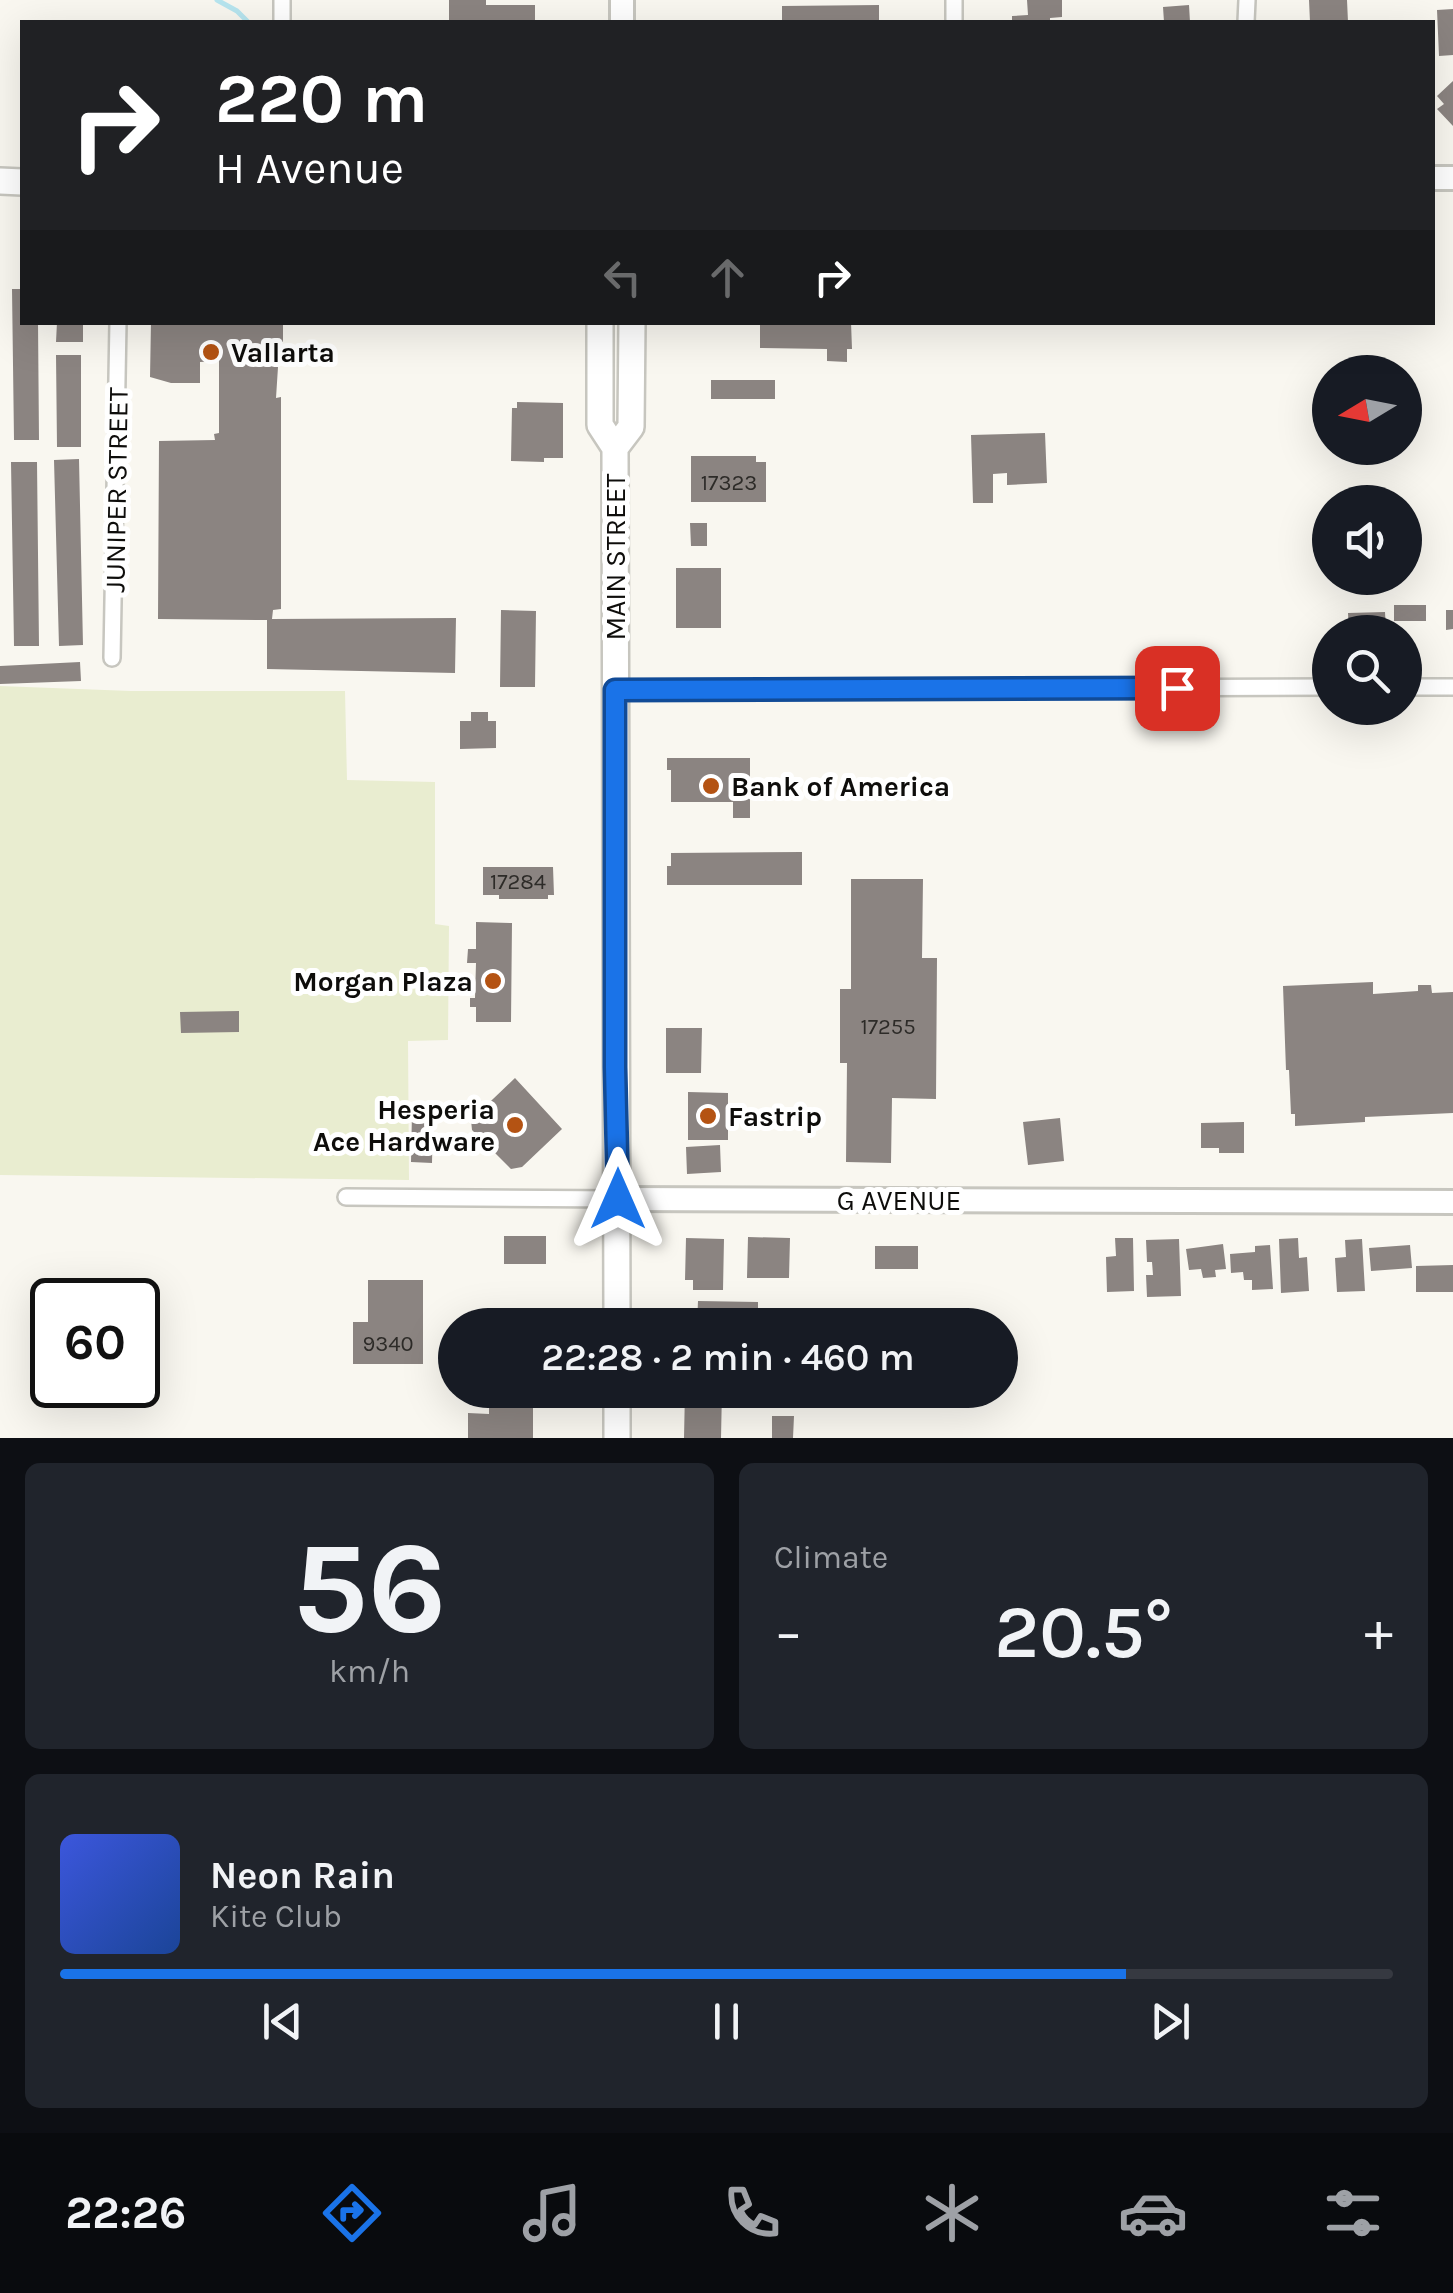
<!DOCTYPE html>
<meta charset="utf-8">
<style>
:root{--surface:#171b24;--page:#20242c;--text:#f1f3f6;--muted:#9ea1a6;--line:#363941;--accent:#1a73e8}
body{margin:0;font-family:Karla,sans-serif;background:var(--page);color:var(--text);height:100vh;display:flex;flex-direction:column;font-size:38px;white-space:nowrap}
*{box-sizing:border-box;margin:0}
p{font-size:32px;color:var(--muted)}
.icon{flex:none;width:55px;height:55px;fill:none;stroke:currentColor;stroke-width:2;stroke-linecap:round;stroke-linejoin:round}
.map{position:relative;height:1438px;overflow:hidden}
.drawer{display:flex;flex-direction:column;gap:25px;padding:25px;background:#0d0f14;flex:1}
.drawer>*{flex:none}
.guide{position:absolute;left:20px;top:20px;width:1415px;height:305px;border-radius:0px;box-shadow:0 10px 40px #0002;background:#202124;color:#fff;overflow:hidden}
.needle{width:65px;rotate:260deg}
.buttons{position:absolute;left:1312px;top:355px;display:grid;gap:20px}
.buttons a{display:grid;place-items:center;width:110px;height:110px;border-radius:50%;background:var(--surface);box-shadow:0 10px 40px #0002;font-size:50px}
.speed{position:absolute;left:30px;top:1278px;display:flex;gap:20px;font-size:50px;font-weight:700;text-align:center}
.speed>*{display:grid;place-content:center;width:130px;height:130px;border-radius:50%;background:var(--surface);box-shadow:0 10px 40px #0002;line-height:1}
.speed .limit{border:5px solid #111;border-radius:15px;background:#fff;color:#111}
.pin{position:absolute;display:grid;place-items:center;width:85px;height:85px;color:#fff;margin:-42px;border-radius:20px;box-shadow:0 5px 15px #0006}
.me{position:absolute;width:110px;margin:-55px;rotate:0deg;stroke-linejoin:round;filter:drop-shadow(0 0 8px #0008)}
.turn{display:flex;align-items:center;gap:35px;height:210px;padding:0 30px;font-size:45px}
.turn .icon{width:130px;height:130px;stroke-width:2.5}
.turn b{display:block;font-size:70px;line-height:85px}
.lanes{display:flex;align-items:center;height:95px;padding:0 30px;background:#0003;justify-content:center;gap:50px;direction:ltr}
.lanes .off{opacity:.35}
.big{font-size:75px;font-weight:600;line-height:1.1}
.drawer .tile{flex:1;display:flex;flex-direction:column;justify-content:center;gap:15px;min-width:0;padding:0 35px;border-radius:15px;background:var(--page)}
.drawer .dial{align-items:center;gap:0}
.dial b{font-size:130px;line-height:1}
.song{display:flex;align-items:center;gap:30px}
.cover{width:120px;height:120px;border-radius:15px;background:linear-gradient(135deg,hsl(230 70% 55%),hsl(220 70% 35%))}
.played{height:10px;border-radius:5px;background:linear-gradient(90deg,var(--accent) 80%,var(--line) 80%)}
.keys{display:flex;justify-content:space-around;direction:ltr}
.heat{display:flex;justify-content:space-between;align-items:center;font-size:55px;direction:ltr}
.drawer .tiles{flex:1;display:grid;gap:25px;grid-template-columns:1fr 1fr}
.tile:last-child{grid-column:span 2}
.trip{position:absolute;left:438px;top:1308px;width:580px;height:100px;border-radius:50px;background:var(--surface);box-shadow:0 10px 40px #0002;font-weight:600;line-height:100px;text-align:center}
.menu{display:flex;height:160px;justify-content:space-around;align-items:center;background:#090b0e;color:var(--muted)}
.menu .icon{width:70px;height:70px}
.menu .selected{color:var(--accent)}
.menu b{font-size:45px;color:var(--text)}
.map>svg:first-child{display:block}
.green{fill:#e9edd0}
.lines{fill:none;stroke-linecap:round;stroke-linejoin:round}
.stream{stroke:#b7e5ef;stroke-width:5}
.building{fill:#8b8481}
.street-casing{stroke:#c7c6bf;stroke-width:20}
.secondary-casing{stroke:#c7c6bf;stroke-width:28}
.primary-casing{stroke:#c7c6bf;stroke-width:30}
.street{stroke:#fff;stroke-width:15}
.secondary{stroke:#fff;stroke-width:22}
.primary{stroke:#fff;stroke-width:25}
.route-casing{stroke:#114b97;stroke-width:25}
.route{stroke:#1a73e8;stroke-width:18}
.poi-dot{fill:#b45313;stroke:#fff;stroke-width:4}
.labels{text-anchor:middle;stroke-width:10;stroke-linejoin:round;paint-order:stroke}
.number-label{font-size:22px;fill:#2d2b28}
.poi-label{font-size:28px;font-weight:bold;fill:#0e0d0b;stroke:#fff;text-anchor:start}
.street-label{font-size:28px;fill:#0e0d0b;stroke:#fff}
</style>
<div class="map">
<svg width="1453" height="1438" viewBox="0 0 1453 1438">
<rect width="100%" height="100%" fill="#f9f7f0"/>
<path class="green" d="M0 686 131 691H345L347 780 435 782V924L449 926 448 1040 408 1041 409 1180 0 1175Z"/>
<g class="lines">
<path class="stream" d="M217 0 237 11 248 22"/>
</g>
<path class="building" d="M449 0H486V5H535V22H449Z
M1027 0H1062V17L1050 18V22H1012V16L1028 15Z
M1309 0H1347L1348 22H1310Z
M879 5V22H782V6Z
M1189 5 1190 22H1164L1163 7Z
M1453 9V55L1439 56 1437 10Z
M1453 81V126L1437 109 1444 104 1437 96Z
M12 289H22V322H38L39 440H14Z
M57 322H83V342H56Z
M151 322H283V342L272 341 271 362 278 367 276 398 281 397V609L273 610 272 619 456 618 455 673 267 669V620L158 619 159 441 215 440 214 434 219 433V361L200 362V383H171L150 377Z
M760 322H851L852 349H847V362L827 361V349L760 348Z
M56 355H81V447H57Z
M711 380H775V399H711Z
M517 402 563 403V458H544V462L511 461 512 408H517Z
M1045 433 1047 483 1007 485V473L993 474V503H973L971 435Z
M691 456H756V462H766V502H691Z
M79 459 83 645 59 646 54 460Z
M11 462H37L39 646H14Z
M690 523H707V546H691Z
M676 568H721V628H676Z
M1394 605H1426V621H1394Z
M501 610 536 611 535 687H500Z
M1446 610H1453V629L1446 630Z
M1385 612 1386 632H1349L1348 613Z
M80 662 81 681 0 684V666Z
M471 712H488V721H496V748L460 749V721H471Z
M667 758H750V818H733V802H671V770H667Z
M802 852V885H667V866H671V853Z
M483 867H553L554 895H548V899H499V895H483Z
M851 879H923L922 958H937L936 1099 892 1098 891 1163 846 1162 847 1063H840V989H851Z
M476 922 512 923 511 1022H476V1007H470V998H475L476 963H467L468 949H476Z
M1373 982V994L1418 991V985H1431L1432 993 1453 992V1113L1365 1117V1122L1295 1126V1114H1291L1289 1070H1286L1283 986Z
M239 1011V1032L181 1033 180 1012Z
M666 1028H702L701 1073H666Z
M515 1078 562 1129 522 1167 511 1169 472 1130 471 1120Z
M688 1092 728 1093V1140H688Z
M412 1112 433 1113 432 1163 411 1162Z
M1060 1118 1064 1161 1028 1165 1023 1122Z
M1244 1122V1153H1219V1148H1201V1123Z
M720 1145 721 1172 687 1174 686 1147Z
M504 1236H546V1264H504Z
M748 1237 790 1238 789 1278H747Z
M686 1238 724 1239 723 1290H693V1280H685Z
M1115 1238H1133L1134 1291 1107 1292 1106 1257 1116 1256Z
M1298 1238 1299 1258 1307 1257 1309 1291 1281 1293 1279 1239Z
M1179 1239 1181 1296 1147 1297 1146 1275H1153L1152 1262H1147L1146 1240Z
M1362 1239 1365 1291 1337 1292 1335 1258 1346 1257 1345 1240Z
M1223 1244 1226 1269 1215 1270 1216 1277 1203 1278 1201 1269 1189 1270 1186 1249Z
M1270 1245 1273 1289 1252 1290V1280H1244L1243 1272 1231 1273 1230 1254 1255 1252V1246Z
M1410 1245 1412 1268 1371 1271 1369 1248Z
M875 1246H918V1269H875Z
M1453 1265V1292H1416V1266Z
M368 1280H423V1364H353V1322H368Z
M698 1301 758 1302V1325H697Z
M849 1320V1325H819V1322Z
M489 1390H533V1438H468V1413L489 1414Z
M685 1390H722L721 1438H684Z
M772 1416H794L793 1438H772Z"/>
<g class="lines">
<g class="street-casing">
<path id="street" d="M282 0V22
M954 22V0
M1246 22 1247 0
M112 658 118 322
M1405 687H1453
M615 690 1330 687
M346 1197 618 1199"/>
</g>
<g class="secondary-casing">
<path id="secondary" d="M622 22V0
M1432 178H1453
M618 1199 1453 1202"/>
</g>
<g class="primary-casing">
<path id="primary" d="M0 181 22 182
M600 322V425L615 448 617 1325
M615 448 631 427 632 322
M617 1438V1390"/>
</g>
<use href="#street" class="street"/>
<use href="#secondary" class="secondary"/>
<use href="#primary" class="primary"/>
</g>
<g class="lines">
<g class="route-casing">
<path id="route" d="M618 1199 615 1067V690L1177 688"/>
</g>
<use href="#route" class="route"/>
</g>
<g class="poi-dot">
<circle cx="211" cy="352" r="10"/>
<circle cx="711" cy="786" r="10"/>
<circle cx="493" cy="981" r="10"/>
<circle cx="708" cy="1116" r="10"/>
<circle cx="515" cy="1125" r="10"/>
</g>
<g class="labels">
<g class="number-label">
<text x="729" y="490">17323</text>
<text x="518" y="889">17284</text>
<text x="888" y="1034">17255</text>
<text x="388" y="1351">9340</text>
</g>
<g class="poi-label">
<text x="231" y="362">Vallarta</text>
<text x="731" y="796">Bank of America</text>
<text x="473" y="991" text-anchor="end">Morgan Plaza</text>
<text x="495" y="1119" text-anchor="end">Hesperia<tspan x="495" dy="32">Ace Hardware</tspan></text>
<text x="728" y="1126">Fastrip</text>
</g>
<g class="street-label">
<text transform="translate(116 490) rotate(-89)" y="10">JUNIPER STREET</text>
<text transform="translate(615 557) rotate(-90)" y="10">MAIN STREET</text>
<text x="899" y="1210">G AVENUE</text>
</g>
</g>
</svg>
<div class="buttons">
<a><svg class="needle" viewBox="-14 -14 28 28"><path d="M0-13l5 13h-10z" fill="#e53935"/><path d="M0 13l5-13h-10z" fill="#9ea1a6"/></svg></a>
<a><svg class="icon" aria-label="sound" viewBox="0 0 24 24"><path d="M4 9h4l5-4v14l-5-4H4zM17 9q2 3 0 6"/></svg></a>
<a><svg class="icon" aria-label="search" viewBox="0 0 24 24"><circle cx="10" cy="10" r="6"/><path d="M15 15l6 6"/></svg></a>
</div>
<div class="speed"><div class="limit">60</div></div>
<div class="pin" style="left:1177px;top:688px;background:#d93025"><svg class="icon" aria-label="arrive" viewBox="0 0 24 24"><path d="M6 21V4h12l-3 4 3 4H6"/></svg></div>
<svg class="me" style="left:618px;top:1199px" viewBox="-20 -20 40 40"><path d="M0-17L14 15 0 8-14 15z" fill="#1a73e8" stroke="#fff" stroke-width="4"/></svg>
<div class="trip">22:28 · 2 min · 460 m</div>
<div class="guide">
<div class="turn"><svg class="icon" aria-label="right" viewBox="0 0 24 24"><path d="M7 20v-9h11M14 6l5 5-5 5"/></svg><div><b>220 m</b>H Avenue</div></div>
<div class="lanes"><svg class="icon off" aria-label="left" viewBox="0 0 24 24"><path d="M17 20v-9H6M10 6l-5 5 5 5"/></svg><svg class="icon off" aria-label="ahead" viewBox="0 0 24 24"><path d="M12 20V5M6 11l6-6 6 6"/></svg><svg class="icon" aria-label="right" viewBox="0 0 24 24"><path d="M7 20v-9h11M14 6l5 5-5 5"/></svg></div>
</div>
</div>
<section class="drawer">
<div class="tiles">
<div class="tile dial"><b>56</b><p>km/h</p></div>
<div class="tile"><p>Climate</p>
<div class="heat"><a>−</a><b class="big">20.5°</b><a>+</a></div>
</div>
<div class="tile">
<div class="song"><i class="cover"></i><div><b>Neon Rain</b><p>Kite Club</p></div></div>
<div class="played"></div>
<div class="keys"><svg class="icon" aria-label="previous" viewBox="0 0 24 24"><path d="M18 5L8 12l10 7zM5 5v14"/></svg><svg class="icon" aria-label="pause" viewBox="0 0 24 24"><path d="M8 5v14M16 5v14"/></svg><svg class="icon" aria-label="next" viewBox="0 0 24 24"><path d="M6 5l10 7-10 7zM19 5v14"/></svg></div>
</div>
</div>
</section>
<nav class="menu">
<b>22:26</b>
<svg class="icon selected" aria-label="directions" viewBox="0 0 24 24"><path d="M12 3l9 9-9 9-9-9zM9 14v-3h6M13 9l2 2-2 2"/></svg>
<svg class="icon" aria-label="music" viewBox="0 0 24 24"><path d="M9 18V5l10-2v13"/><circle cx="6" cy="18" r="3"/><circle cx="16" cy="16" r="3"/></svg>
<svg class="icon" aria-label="phone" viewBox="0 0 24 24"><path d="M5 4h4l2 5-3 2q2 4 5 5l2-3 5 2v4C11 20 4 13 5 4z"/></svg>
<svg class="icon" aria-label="climate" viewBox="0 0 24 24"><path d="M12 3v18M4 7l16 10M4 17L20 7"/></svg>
<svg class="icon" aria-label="car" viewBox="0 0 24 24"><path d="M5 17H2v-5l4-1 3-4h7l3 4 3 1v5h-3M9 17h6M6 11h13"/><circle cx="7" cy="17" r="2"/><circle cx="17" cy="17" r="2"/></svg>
<svg class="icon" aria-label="filters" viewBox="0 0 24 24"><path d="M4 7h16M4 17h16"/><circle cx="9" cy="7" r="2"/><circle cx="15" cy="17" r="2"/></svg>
</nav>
